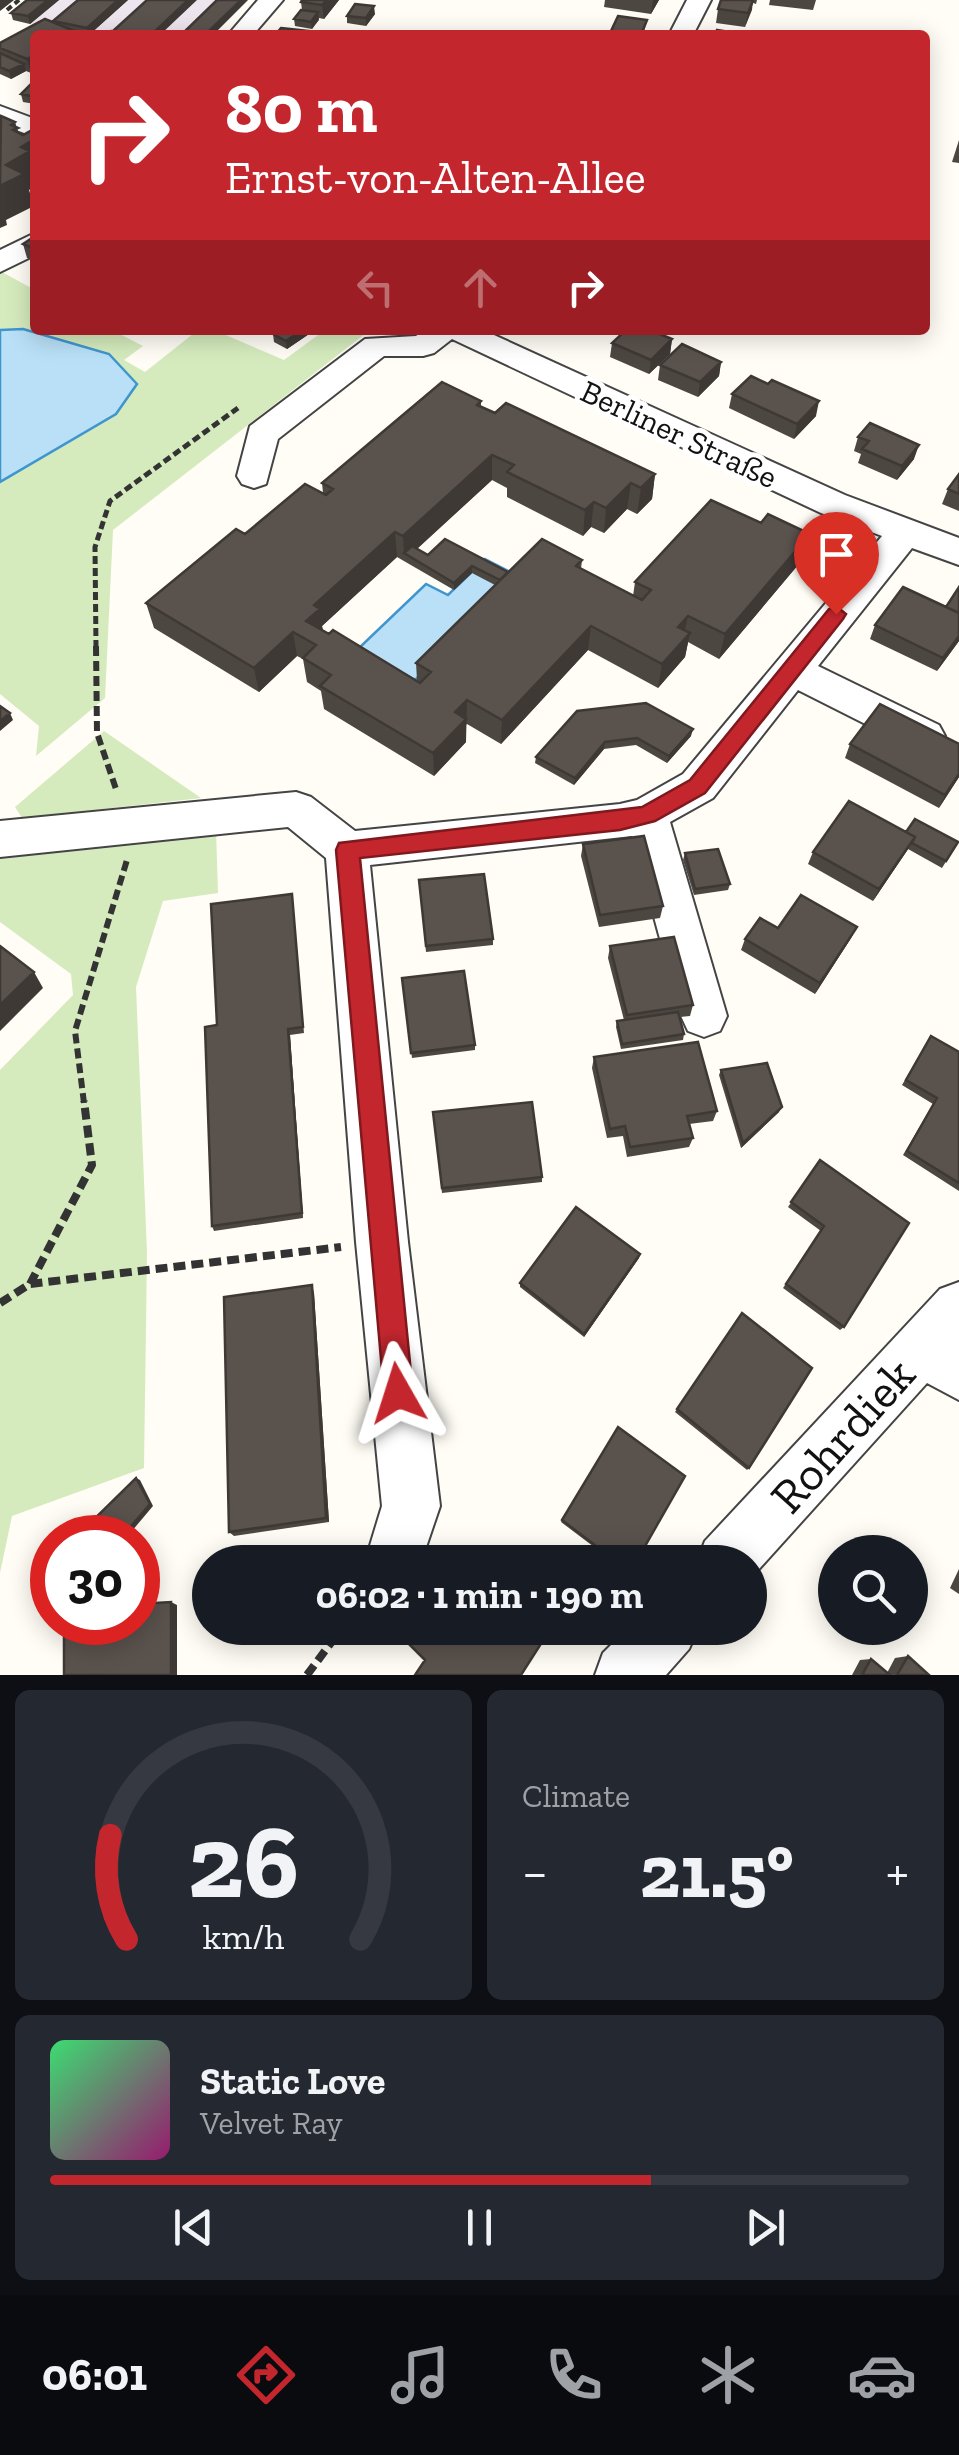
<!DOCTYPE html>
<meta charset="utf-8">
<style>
:root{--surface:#171b24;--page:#242831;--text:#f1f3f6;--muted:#9ea1a6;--line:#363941;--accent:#c4262e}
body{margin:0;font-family:"Zilla Slab",serif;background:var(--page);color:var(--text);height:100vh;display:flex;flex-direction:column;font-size:38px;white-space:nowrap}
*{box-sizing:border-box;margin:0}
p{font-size:32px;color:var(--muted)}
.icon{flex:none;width:55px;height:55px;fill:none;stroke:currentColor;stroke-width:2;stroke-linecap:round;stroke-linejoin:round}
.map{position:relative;height:1675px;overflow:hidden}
.sheet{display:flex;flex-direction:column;gap:15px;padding:15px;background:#0d0f14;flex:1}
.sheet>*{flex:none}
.hud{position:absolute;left:30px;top:30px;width:900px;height:305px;border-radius:10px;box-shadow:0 5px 25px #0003;background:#c4262e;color:#fff;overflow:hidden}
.controls{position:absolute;left:818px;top:1535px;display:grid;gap:20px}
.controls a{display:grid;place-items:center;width:110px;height:110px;border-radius:50%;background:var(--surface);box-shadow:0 5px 25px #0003;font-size:50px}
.speed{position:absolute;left:30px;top:1515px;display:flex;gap:20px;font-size:50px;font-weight:700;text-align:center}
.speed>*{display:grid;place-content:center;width:130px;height:130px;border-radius:50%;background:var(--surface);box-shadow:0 5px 25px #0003;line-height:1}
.speed .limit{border:15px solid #d22;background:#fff;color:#111}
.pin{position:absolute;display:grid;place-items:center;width:85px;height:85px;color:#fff;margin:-102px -42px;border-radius:50% 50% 50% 0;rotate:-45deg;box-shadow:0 0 10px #0007}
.pin .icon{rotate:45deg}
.me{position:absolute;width:110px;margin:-55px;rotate:354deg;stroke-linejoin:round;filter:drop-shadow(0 0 8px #0008)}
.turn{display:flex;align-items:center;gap:35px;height:210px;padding:0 30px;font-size:45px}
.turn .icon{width:130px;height:130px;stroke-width:2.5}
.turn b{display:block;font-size:70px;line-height:85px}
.lanes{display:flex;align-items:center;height:95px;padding:0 30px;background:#0003;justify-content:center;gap:50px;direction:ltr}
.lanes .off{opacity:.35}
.big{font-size:75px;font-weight:700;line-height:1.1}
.sheet .tile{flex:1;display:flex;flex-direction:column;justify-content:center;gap:15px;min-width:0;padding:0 35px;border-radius:15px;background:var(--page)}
.sheet .dial{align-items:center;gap:0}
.dial svg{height:260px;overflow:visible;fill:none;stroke:var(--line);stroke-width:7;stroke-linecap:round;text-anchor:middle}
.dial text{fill:var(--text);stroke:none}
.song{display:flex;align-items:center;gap:30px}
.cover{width:120px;height:120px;border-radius:15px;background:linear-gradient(135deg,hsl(140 70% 55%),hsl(320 70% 35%))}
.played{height:10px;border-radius:5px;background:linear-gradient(90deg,var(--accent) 70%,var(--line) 70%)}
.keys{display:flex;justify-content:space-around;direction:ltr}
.heat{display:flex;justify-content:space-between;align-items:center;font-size:55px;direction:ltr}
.sheet .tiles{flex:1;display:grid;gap:15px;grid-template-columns:1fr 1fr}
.tile:last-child{grid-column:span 2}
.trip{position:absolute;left:192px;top:1545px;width:575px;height:100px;border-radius:50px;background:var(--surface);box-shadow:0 5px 25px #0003;font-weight:700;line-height:100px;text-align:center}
.menu{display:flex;height:160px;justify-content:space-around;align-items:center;background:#090b0e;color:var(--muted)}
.menu .icon{width:70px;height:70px}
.menu .active{color:var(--accent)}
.menu b{font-size:45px;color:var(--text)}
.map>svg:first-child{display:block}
.industrial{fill:#eee6ef}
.green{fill:#d5ebbd}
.water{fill:#b9e0f7;stroke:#3f96cf;stroke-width:2.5}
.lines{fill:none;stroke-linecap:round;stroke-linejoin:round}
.minor-casing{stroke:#444;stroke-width:4}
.path-far3{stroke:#333;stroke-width:4;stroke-dasharray:6 4;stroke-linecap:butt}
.path-far2{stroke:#333;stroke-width:5;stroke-dasharray:8 4;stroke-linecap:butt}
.path-far1{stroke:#333;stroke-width:6;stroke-dasharray:10 5;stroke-linecap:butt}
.path{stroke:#333;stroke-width:8;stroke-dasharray:12 6;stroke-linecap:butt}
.minor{fill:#fff;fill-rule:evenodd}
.wall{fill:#4d4742;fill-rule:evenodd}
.shaded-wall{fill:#3f3936}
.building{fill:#5a524d;stroke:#3f3936;stroke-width:2.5}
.route{fill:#c4262e;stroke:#7f191e;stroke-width:2.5}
.labels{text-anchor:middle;stroke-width:10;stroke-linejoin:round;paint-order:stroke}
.far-street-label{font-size:32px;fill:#111;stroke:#fff}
.near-street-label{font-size:48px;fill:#111;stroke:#fff}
</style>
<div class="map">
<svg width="959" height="1675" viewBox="0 0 959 1675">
<rect width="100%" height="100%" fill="#fffdf5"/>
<path class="industrial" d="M37 0H246L248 1 213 35H88L13 20Z"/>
<path class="green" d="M0 271 35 290V330H112L143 346 124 360 145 372 198 330H214L284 360 325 330H370L113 530 105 698 36 756 39 726 0 694V482L33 462 23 329 0 330Z
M104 731 201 798 22 818 15 807Z
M216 830 218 893 163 901 136 987 147 1253 144 1468 12 1516 0 1573V1070L73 995 71 974 0 922V856Z"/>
<path class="water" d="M23 329 109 354 137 384 116 414 0 482V330Z
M485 559 518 576 415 680 359 648 426 584 448 595Z"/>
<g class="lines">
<g class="minor-casing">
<path id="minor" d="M258 0H283L253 35H228Z
M687 0H711L693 35H669Z
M0 106 35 119V137L0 124Z
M35 233V255L0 272V250Z
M424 330H483L845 495 959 538V565L912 548 818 666 939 725 945 736 939 747 925 752 911 747 798 690 713 798 670 822 727 1016 720 1031 704 1037 688 1031 681 1016 632 836 370 865 408 1242 440 1506 421 1562H365L382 1506 356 1242 326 858 288 827 0 857V821L296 792 311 797 355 831 620 804 637 800 683 774 882 536 821 513 452 339 434 353 423 356H384L278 439 266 484 254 488 242 484 237 476 250 426 365 339 416 336Z
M959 1282V1400L927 1383 750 1579V1562H697L705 1541 940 1289Z
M628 1628H698L689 1649 666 1675H595L603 1653Z"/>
</g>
<path class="path-far3" d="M7 10 19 0"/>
<path class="path-far2" d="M96 648 95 547 110 501 238 408"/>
<path class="path-far1" d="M96 646 97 733 116 789
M84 1103 75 1031 127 860"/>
<path class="path" d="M30 1284 92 1165 84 1101
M0 1303 30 1284 341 1247
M307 1675 342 1628"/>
<use href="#minor" class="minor"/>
</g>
<path class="wall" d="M27 0H59L30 24 13 20 11 13Z
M78 0H128L89 35 77 33 78 35H35L31 73 26 71 11 79 0 74V43L53 23Z
M302 0H339L324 19 319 18 312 29 295 26 294 19 302 10 301 2Z
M605 0H659L651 14 604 7Z
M721 0H757L756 4 753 3 745 27 716 23 718 9Z
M770 0H816L813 10 769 5Z
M375 14 366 26 347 23V16Z
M647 20 643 35H610L611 31Z
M35 80V104L23 102 21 94Z
M959 140V163L952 162Z
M35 236V262L27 258 23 244Z
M279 330H311L312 332 287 349 274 342 273 334Z
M672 339 670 354 649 374 610 357 612 343Z
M721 362 719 376 698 397 658 380 660 365Z
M732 394 816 416 794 439 729 408Z
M481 401V407L495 413 655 474 652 499 637 514 627 509 604 533 591 527 583 536 507 497V488L492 480 417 549 428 555 508 572 582 560 581 569 633 596 635 582 761 523 810 534 803 559 719 659 688 642 685 657 658 688 588 650 501 744 467 724 466 725V742L434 776 324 709 321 691 307 682 303 659 297 656 259 692 154 628 146 603 245 534 323 493 322 483ZM397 557 454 590 472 573 495 585 416 663 417 680 323 630 322 626Z
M858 437 914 459 897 480 858 463 861 454 854 451Z
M959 474V511L942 504 948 489Z
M875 625 959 641 937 671 870 639Z
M577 711 691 736 667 763 636 745 604 749 574 785 535 763 536 757Z
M850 744 959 777 939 808 845 758Z
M906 832 958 842 942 868 908 849 873 901 808 864 813 852Z
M583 844 663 906 660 918 599 927 581 856Z
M685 853 730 884 728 890 694 895 683 860Z
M419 880 493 939V945L426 952Z
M292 894 304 1033 290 1035 303 1218 214 1231 212 1226 217 1025Z
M857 927 851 938 815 994 741 950 745 939Z
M610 946 693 1005 690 1016 680 1017 684 1034 683 1040 621 1049 616 1027 617 1021 624 1020 608 958Z
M402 978 475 1045V1050L412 1058Z
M931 1036 959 1052V1191L903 1155 933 1104 902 1085Z
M594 1057 717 1111 713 1121 689 1124 693 1138 689 1147 627 1157 623 1136 607 1138 592 1068Z
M721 1070 779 1112 741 1148 719 1075Z
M434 1118 542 1177V1182L442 1193Z
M820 1160 844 1327 840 1330 783 1288 821 1231 788 1207Z
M639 1258 584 1337 520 1287V1283Z
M314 1293 329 1522 234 1536 229 1532Z
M742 1313 749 1468 747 1470 675 1412Z
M618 1427 636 1562H614L561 1522Z
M959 1569V1594L950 1588Z
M908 1656 929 1675H852L860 1660 871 1659 887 1673 895 1658Z"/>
<path class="shaded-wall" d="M0 0H14L0 11Z
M48 0H59L30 24 28 16Z
M118 0H128L89 35 87 28Z
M188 0H197L160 35H151Z
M241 0H248L213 35H205Z
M327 0H339L324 19 322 5Z
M653 0H659L651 14Z
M753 0 752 10 745 27 748 13Z
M374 6 375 14 366 26V18Z
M318 12 319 20 312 29 311 22Z
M35 55V71L31 73 27 59Z
M24 64 26 71 11 79 9 71Z
M15 122 23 146 35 139V186L29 190 34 206 6 220 7 225 0 228V186L6 165 11 125Z
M302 330H311L312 332 287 349 286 341Z
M672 339 670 354 649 374 651 360Z
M721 362 719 376 698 397 700 382Z
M819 401 816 416 794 439 797 424Z
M919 445 914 459 897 480 902 466Z
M492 455V480L409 556 404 553 403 536Z
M655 474 652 499 637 514 641 488Z
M631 483 627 509 604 533 606 508Z
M594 502 591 527 583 536 585 510Z
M395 532 397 557 322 626 323 633 306 621 314 605Z
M810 534 803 559 719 659 725 634Z
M472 566V573L454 590V583Z
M688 616 683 640 678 627Z
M591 626 588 650 501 744 502 720Z
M293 632 297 656 259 692 254 668Z
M690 633 685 657 658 688 662 664Z
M959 636V641L937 671 943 658Z
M467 700 466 742 434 776 433 753 455 712Z
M10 713 13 720 0 731V721Z
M693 729 691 736 667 763 669 756Z
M605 742 604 749 574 785 575 778Z
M959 774V777L939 808 945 795Z
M915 837 908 849 873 901 879 889Z
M857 927 851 938 815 994 820 983Z
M34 972 43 988 0 1031V1005Z
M288 1029 290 1035 303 1218 302 1213Z
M782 1107 779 1112 741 1148 743 1143Z
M640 1254 639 1258 584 1337V1334Z
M312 1285 314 1293 329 1522 326 1518Z
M136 1478 140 1480 153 1506 126 1538H121Z
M171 1602 177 1605V1675H171Z"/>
<path class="building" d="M27 0H48L28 16 11 13Z
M78 0H118L87 28 53 21Z
M147 0H188L151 35H135L113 31Z
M217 0H241L205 35H181Z
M302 0H327L322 5 301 2Z
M721 0H753L748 13 718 9Z
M355 4 374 6 366 18 347 16Z
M301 10 318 12 311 22 294 19Z
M618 16 647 20 641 35 611 31Z
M45 19 77 32 72 35H35V55L27 59 0 48V43Z
M281 28 327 33 325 35H275Z
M717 30 749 35H715Z
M111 31 135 35H107Z
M0 53 24 64 9 71 0 67Z
M35 80V97L21 94Z
M1 116 15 122 11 125 18 128 13 130 23 135 32 130 35 131V139L21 147 30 151 6 165 24 174 0 186Z
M35 236V249L23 244Z
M279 330H302L286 341 273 334Z
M626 330H650L672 339 651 360 612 343Z
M682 344 721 362 700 382 660 365Z
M751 376 768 384 772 380 819 401 797 424 732 394Z
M442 382 481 401 477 405 495 413 506 403 655 474 641 488 631 483 606 508 594 502 585 510 507 472 514 465 492 455 403 536 395 532 314 605 320 609 306 621 329 634 333 630 420 683 431 672 416 663 542 539 582 560 576 566 642 600 651 590 635 582 711 500 761 523 768 514 810 534 725 634 688 616 678 627 690 633 662 664 591 626 502 720 467 700 455 712 466 719 433 753 320 686 331 675 303 658 316 645 293 632 254 668 146 603 236 529 245 534 305 484 326 495 333 489 322 483Z
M870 423 919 445 902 466 862 449 869 441 858 437Z
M959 474V494L948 489Z
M445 539 508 572 500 580 472 566 454 583 404 553 412 546 428 555Z
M903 587 959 613V636L943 658 875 625Z
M959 587V613L946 607Z
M646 703 693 729 669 756 637 738 605 742 575 778 536 757 577 711Z
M880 704 959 744V774L945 795 850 744Z
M0 706 10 713 0 721Z
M849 801 915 837 879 889 813 852Z
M915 819 958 842 946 861 912 843 915 837 906 832Z
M644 836 663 906 600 915 583 844Z
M718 849 730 884 695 889 685 853Z
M484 874 493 939 426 946 419 880Z
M292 894 303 1027 288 1029 302 1213 212 1226 205 1027 217 1025 211 904Z
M801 895 857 927 820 983 745 939 760 918 778 928Z
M674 937 693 1005 627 1015 610 946Z
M0 946 34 972 0 1005Z
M464 971 475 1045 411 1053 402 978Z
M678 1012 684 1034 622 1044 617 1021Z
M931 1036 959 1052V1183L907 1151 937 1098 906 1080Z
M698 1042 717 1111 687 1116 693 1138 630 1147 625 1126 610 1129 594 1057Z
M767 1063 782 1107 743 1143 721 1070Z
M532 1102 542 1177 442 1188 433 1112Z
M820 1160 909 1223 844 1327 786 1284 824 1226 791 1202Z
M576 1207 640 1254 584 1334 520 1283Z
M312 1285 326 1518 229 1532 224 1297Z
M742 1313 812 1368 749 1468 677 1409Z
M618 1427 685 1476 636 1562H617L562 1520Z
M136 1478 150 1504 121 1538H75Z
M171 1602V1675H64V1622H138V1604Z
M419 1628H532L544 1639 521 1675H415L425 1660 408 1643Z
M908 1656 929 1675H897Z
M871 1659 890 1675H862Z"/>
<path class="route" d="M836 606 846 614 843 619 705 793 655 821 620 830 360 858 413 1393 409 1403 398 1408 388 1403 384 1393 336 850 339 843 642 807 690 780 829 609Z"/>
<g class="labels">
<g class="far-street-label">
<text transform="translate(679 434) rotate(25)" y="11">Berliner Straße</text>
</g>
<g class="near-street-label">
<text transform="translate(842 1435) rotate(-48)" y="17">Rohrdiek</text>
</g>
</g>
</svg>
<div class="controls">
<a><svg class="icon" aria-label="search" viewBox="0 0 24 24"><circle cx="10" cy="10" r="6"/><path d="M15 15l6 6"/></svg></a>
</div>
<div class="speed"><div class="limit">30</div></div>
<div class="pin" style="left:836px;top:614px;background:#d93025"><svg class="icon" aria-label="arrive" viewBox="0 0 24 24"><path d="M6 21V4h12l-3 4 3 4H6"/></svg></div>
<svg class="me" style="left:398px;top:1393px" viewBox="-20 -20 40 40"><path d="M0-17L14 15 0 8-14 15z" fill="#c4262e" stroke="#fff" stroke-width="4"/></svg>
<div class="trip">06:02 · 1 min · 190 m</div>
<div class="hud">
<div class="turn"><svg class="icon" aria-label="right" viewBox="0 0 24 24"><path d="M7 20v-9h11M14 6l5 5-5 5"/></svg><div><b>80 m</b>Ernst-von-Alten-Allee</div></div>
<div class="lanes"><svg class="icon off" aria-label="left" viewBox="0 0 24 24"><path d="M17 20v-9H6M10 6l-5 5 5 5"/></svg><svg class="icon off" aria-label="ahead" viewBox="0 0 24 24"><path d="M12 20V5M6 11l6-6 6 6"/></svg><svg class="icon" aria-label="right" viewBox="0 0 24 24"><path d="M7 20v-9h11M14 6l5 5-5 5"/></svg></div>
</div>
</div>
<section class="sheet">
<div class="tiles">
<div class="tile dial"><svg viewBox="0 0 100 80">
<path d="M14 69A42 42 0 1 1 86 69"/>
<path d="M14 69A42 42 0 0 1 9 37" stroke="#c4262e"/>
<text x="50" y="56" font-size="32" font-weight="700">26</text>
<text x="50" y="72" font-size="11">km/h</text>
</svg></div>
<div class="tile"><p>Climate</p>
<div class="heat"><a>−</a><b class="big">21.5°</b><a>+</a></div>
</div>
<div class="tile">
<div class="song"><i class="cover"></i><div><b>Static Love</b><p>Velvet Ray</p></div></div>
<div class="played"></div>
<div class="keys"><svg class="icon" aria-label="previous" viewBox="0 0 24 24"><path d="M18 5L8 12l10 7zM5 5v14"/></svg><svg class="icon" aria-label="pause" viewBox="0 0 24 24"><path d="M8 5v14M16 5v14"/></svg><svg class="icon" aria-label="next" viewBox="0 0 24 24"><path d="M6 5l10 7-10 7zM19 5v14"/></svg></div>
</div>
</div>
</section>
<nav class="menu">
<b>06:01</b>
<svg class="icon active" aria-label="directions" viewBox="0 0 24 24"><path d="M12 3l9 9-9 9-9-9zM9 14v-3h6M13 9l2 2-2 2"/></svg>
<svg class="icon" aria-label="music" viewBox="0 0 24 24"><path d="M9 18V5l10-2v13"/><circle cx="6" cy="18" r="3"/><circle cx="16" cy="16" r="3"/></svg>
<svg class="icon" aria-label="phone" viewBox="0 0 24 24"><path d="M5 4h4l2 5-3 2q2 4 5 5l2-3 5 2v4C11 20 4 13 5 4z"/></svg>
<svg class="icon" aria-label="climate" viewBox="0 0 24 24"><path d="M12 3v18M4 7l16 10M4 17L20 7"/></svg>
<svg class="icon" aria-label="car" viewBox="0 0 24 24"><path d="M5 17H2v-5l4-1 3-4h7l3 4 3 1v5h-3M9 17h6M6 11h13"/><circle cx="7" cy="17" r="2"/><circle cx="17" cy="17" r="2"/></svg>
</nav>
